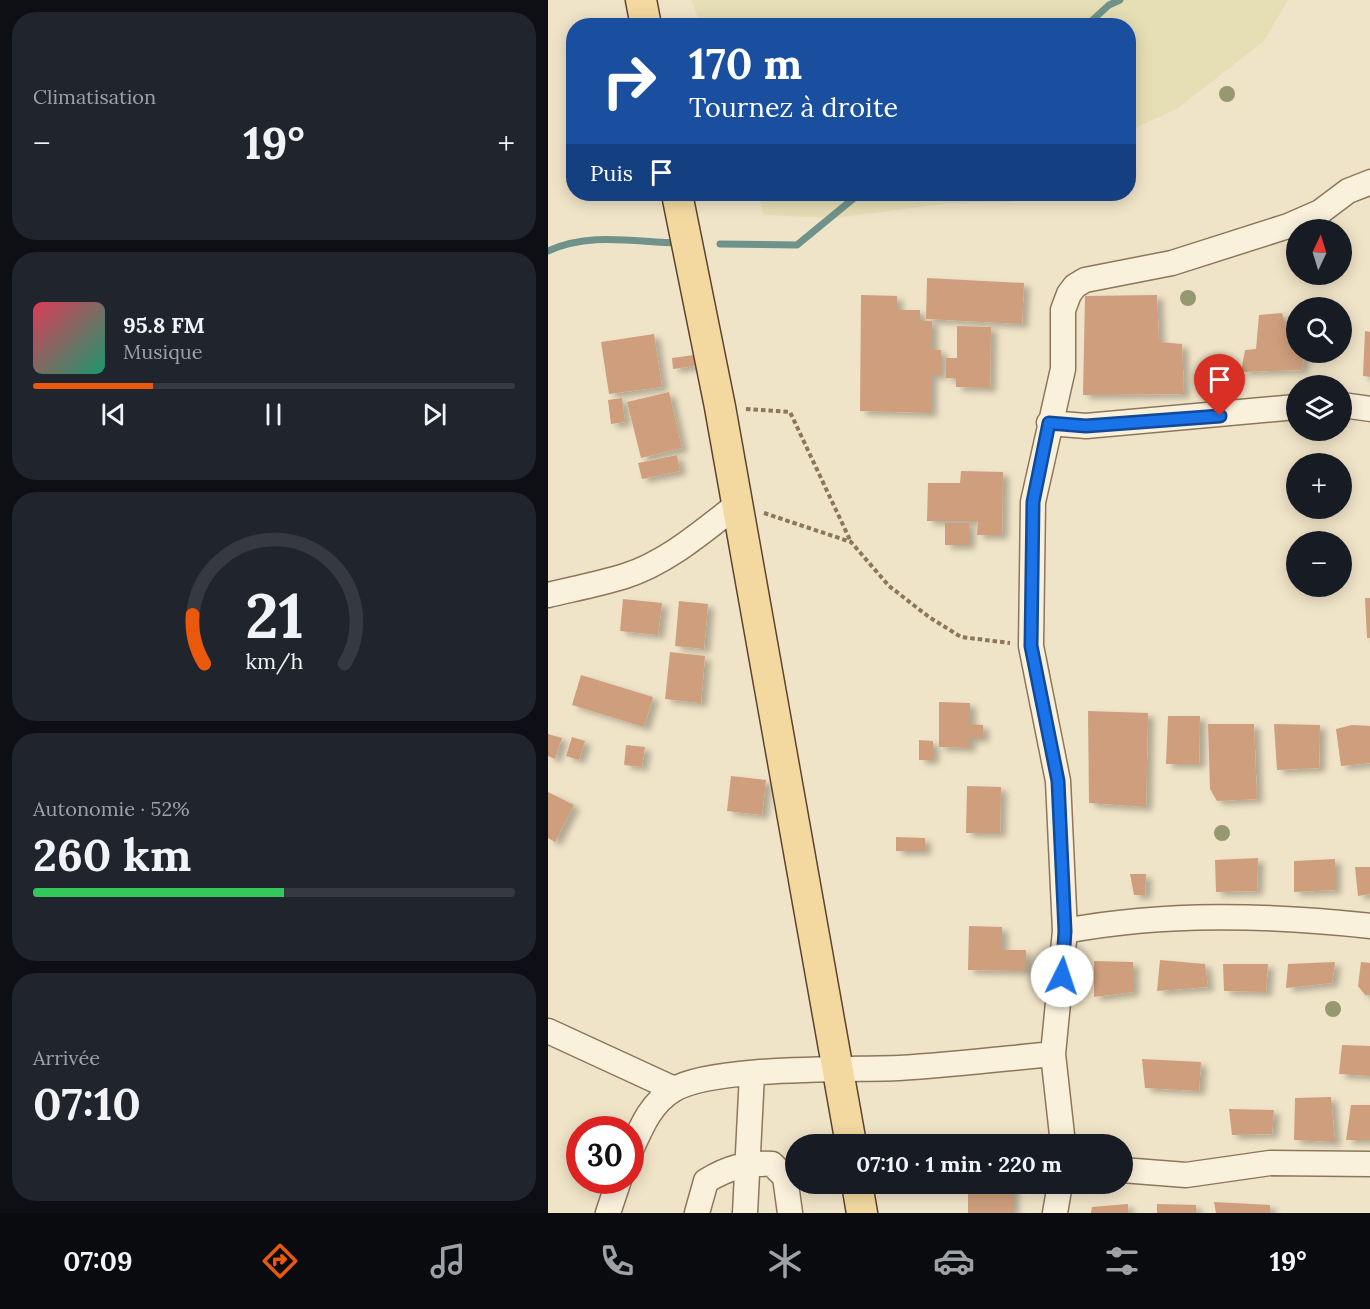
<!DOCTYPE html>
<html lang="fr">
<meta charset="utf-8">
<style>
:root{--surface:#171b24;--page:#20242c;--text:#f1f3f6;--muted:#9ea1a6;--line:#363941;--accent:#ea580c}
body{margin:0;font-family:Lora,serif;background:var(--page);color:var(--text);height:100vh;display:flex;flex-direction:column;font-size:22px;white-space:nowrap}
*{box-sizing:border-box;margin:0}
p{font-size:20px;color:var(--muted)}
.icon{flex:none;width:33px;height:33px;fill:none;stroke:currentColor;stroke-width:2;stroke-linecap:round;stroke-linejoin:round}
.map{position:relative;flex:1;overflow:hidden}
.panel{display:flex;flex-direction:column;gap:12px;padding:12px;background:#0d0f14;width:548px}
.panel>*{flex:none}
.guide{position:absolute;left:18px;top:18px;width:570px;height:183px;border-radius:24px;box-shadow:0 3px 15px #0003;background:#1a4fa0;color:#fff;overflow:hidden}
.needle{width:39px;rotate:4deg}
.tools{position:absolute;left:738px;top:219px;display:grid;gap:12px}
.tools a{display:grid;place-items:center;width:66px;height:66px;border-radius:50%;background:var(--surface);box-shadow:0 3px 15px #0003;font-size:30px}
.speed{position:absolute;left:18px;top:1116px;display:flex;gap:12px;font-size:30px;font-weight:700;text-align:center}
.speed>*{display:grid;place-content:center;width:78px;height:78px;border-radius:50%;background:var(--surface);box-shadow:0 3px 15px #0003;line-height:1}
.speed .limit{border:9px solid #d22;background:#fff;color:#111}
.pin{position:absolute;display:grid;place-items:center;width:51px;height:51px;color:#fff;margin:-62px -26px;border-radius:50% 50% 50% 0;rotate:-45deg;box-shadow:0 0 6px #0007}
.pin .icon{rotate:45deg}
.me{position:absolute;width:66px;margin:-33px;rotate:4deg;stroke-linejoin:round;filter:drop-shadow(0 0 4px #0008)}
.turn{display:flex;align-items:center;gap:21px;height:126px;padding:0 24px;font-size:27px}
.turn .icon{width:78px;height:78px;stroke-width:2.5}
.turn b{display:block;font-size:42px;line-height:51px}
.then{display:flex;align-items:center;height:57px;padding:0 24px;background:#0003;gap:12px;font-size:22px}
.big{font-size:45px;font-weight:700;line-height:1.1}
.panel .card{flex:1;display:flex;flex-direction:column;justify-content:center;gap:9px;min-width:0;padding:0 21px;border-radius:24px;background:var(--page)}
.panel .dial{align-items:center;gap:0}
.dial svg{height:156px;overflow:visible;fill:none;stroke:var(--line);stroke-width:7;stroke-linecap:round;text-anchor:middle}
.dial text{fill:var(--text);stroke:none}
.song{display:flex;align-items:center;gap:18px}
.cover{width:72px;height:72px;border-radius:9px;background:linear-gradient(135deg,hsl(350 70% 55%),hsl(160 70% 35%))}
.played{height:6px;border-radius:3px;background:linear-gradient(90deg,var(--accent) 25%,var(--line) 25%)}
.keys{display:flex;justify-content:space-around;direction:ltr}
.heat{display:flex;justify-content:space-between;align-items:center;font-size:33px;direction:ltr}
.charge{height:9px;border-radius:4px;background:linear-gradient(90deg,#34c759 52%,var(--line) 0)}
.trip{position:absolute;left:237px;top:1134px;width:348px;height:60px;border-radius:30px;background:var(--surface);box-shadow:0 3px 15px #0003;font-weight:700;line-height:60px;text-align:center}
.tab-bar{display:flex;height:96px;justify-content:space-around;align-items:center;background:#090b0e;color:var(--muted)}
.tab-bar .icon{width:42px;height:42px}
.tab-bar .active{color:var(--accent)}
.tab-bar b{font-size:27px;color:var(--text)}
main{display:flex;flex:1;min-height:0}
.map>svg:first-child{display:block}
.farmland{fill:#e6deb5}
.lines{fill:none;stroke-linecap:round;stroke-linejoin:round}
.stream{stroke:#6f938a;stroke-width:7}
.building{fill:#cf9f7d;filter:url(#shadow)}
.minor-casing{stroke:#8d765c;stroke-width:27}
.major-casing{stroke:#5b4430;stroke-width:33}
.path{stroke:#8d765c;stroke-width:4;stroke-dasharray:4.5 3;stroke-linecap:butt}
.minor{stroke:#faf1dc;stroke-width:24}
.major{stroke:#f3d9a0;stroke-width:30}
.tree{fill:#96986f}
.route-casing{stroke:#114b97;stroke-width:15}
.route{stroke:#1a73e8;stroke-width:10}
</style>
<main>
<section class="panel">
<div class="card"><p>Climatisation</p>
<div class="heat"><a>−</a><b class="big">19°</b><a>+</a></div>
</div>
<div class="card">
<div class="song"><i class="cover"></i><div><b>95.8 FM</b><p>Musique</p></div></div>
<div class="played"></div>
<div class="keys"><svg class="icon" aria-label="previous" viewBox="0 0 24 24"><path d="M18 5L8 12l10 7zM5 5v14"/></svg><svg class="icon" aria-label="pause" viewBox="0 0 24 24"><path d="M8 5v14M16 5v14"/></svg><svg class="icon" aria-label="next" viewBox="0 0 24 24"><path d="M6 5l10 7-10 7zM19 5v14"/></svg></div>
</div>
<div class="card dial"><svg viewBox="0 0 100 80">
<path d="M14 69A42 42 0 1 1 86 69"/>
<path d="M14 69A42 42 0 0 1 8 44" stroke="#ea580c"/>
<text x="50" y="56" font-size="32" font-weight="700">21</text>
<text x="50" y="72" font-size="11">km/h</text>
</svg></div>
<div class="card"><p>Autonomie · 52%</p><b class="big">260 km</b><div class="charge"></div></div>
<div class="card"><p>Arrivée</p><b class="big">07:10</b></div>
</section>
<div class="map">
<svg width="823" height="1213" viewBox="0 0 823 1213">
<defs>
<filter id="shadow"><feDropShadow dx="6" dy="4" stdDeviation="3" flood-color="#0004"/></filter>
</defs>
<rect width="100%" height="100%" fill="#f0e4c8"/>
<path class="farmland" d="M143 0H740L716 41 630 108 581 131 580 26H174L151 20Z
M212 194H474L462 202 402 203 287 218 215 215Z"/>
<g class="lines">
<path class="stream" d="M538 26 561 5 572 0
M172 244 249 245 311 194
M0 251C42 232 85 242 130 243"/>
</g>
<path class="building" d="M379 278 476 283 474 324 378 319Z
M313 295 349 296V310H372V321H384V349L393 350V375H383V413L312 411Z
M609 295 611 342 634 344 636 394 535 395 537 296Z
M734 313 744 347 748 346V352H757L754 370 693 372 697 350 708 349 711 315Z
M409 326 443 327 442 388 408 387V378H398V358H409Z
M817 331 823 332V377L815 376Z
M106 334 114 387 61 394 53 342Z
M146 355 147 366 125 369 124 358Z
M121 392 134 448 93 458 79 402Z
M74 398 77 422 63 424 60 400Z
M129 455 132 471 94 479 90 463Z
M413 471 455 472 454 535H429L430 521H379L380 483H412Z
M397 523H421V545H397Z
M817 598H823V638H819Z
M75 599 114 603 110 635 72 631Z
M131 601 160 604 156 649 127 646Z
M122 652 157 656 153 703 117 699Z
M33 675 105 697 96 727 24 705Z
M391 702 422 703V724L435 725V738H422V748L391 747Z
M540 711 600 713 598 807 541 803Z
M620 716H652L651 764H618Z
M660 724H706L709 799 669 801 662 789Z
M726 724 772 725 771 768 729 770Z
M804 725 823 726V763L793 766 788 729Z
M0 734 14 738 7 759 0 756Z
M24 737 37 741 31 760 18 756Z
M371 740 385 741V760H371Z
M78 745 97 747 94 767 76 765Z
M183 776 218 780 214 815 179 811Z
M419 786 453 787 452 833H418Z
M0 792 26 805 7 842 0 838Z
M348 837 377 838V851H348Z
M710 858 709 891 668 892 667 860Z
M787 859V890L746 892V861Z
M807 867H823V894L810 896Z
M582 874H598L597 895H586Z
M421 926 454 927V950H478V971L420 970Z
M612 960 657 964 660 987 609 991Z
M546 961 585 962V992L546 997Z
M787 962 784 983 738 988 740 964Z
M813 962 823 963V995H817L810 986Z
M675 964H720L718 992 676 991Z
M794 1045 823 1046V1076L791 1074Z
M594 1059 653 1062 651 1091 597 1088Z
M783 1097 787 1142 746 1140 747 1098Z
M803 1105H823V1140H798Z
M681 1109 726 1110 724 1134 684 1135Z
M420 1184H465V1213H420Z
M666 1202 722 1205V1213H668Z
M580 1204V1213H543L544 1207Z
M609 1204 648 1205V1213H609Z"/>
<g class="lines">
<g class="minor-casing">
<path id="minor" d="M794 405 823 409
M501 423 538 426 748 407
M0 595C25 589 51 584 77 576 120 562 155 531 190 504
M517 931C618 912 721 915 823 926
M0 1031 126 1089
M515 1144 505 1054 517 931 510 781 483 646 485 502 515 369V310L521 294 527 286 537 280 624 263 740 226 772 212 800 191 823 182
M82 1152C93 1128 102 1104 125 1090 163 1066 301 1070 351 1068 402 1065 453 1059 505 1054
M574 1170 638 1175 722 1163 823 1164
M60 1213 71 1180
M149 1213 158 1181C181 1167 198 1163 224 1164L237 1177 242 1213
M197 1213 204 1074
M507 1213 512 1184"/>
</g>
<g class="major-casing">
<path id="major" d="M93 0 98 26
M129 194 172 407 303 1144
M309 1184 314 1213"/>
</g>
<path class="path" d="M198 409 242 412 303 542
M216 513 303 542 341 586 381 617 413 637 462 643"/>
<use href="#minor" class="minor"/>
<use href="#major" class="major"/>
</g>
<g class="tree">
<circle cx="679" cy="94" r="8"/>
<circle cx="640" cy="298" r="8"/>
<circle cx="674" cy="833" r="8"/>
<circle cx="785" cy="1009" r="8"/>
</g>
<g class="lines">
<g class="route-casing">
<path id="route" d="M514 976 517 931 510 781 483 646 485 502 501 423 538 426 672 416"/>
</g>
<use href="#route" class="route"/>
</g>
</svg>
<div class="tools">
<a><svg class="needle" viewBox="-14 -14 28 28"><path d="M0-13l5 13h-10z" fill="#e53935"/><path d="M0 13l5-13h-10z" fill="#9ea1a6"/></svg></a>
<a><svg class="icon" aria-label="search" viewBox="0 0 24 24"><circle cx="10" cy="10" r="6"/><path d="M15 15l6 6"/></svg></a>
<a><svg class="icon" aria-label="layers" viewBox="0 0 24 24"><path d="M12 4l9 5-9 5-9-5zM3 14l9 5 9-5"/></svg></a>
<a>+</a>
<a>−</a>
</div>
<div class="speed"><div class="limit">30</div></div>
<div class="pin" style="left:672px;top:416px;background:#d93025"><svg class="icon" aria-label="arrive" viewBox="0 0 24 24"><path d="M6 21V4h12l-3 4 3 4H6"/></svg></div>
<svg class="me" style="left:514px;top:976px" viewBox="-20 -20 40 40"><circle r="19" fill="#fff"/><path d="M0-13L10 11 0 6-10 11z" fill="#1a73e8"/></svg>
<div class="trip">07:10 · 1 min · 220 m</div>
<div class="guide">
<div class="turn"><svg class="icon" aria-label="right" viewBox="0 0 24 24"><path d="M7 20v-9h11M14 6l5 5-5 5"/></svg><div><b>170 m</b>Tournez à droite</div></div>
<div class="then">Puis<svg class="icon" aria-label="arrive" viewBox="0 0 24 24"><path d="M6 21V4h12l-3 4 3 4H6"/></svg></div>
</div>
</div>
</main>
<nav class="tab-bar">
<b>07:09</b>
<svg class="icon active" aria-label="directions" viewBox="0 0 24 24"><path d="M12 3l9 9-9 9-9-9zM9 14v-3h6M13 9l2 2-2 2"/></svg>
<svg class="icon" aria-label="music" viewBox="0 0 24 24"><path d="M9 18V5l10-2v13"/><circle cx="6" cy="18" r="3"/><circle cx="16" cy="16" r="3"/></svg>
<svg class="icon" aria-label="phone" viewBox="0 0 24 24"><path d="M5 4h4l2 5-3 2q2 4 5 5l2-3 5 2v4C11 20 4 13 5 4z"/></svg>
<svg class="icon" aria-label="climate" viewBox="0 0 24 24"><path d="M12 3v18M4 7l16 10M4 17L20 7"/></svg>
<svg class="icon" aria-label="car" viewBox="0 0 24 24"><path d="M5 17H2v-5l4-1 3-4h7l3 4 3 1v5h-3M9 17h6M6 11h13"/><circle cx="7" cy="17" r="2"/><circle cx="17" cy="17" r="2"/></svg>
<svg class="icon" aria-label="filters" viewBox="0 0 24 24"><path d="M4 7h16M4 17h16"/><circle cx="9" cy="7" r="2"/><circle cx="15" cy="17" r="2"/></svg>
<b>19°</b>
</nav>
